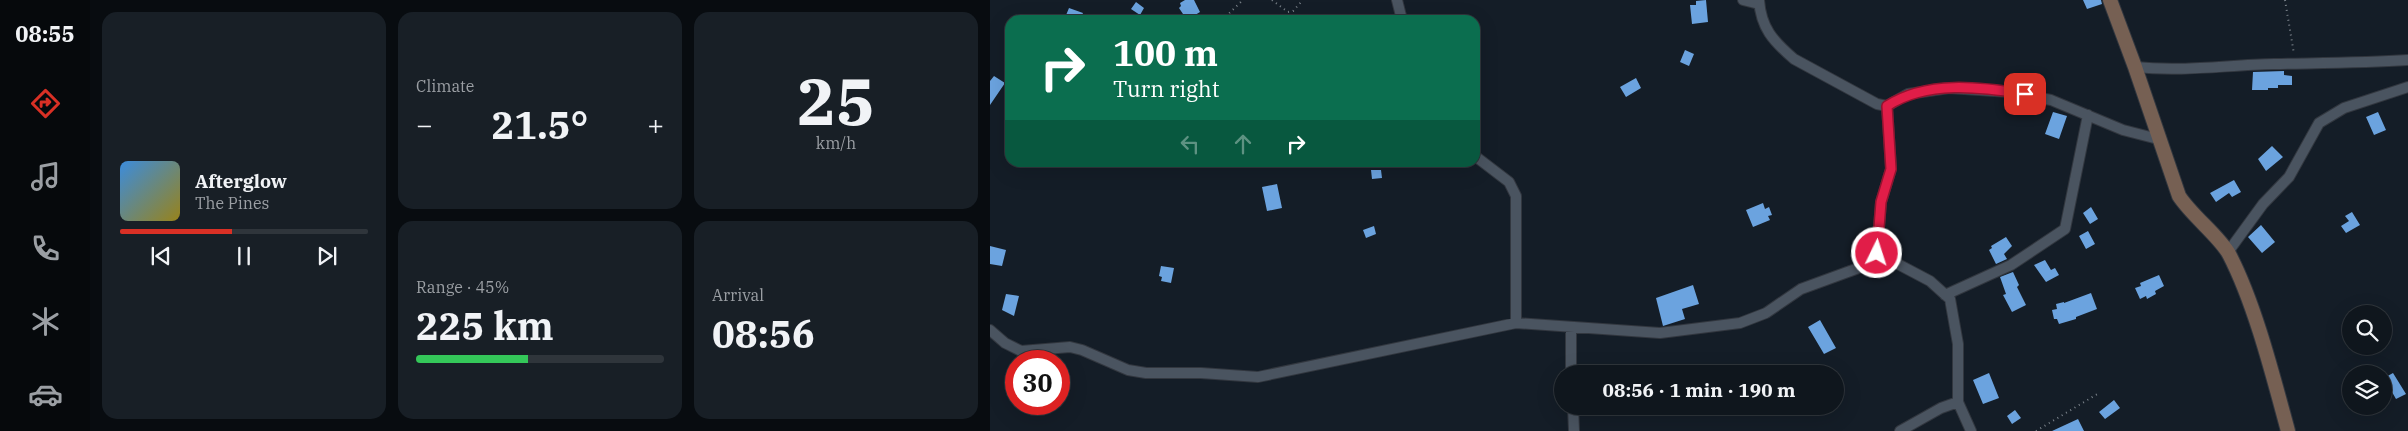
<!DOCTYPE html>
<meta charset="utf-8">
<style>
:root{--surface:#0f161d;--page:#181f26;--text:#f1f3f6;--muted:#9b9fa4;--line:#2f353b;--accent:#d93025}
body{margin:0;font-family:"IBM Plex Serif",serif;background:var(--page);color:var(--text);height:100vh;display:flex;flex-direction:column;font-size:19px;white-space:nowrap}
*{box-sizing:border-box;margin:0}
p{font-size:16px;color:var(--muted)}
.icon{flex:none;width:28px;height:28px;fill:none;stroke:currentColor;stroke-width:2;stroke-linecap:round;stroke-linejoin:round}
.map{position:relative;flex:1;overflow:hidden}
.drawer{display:flex;flex-direction:column;gap:12px;padding:12px;background:#080c10;width:900px}
.drawer>*{flex:none}
.top-card{position:absolute;left:15px;top:15px;width:475px;height:152px;border-radius:15px;box-shadow:0 5px 20px #0002,0 0 0 1px var(--line);background:#0b6e4f;color:#fff;overflow:hidden}
.fabs{position:absolute;left:1352px;top:305px;display:grid;gap:10px}
.fabs a{display:grid;place-items:center;width:50px;height:50px;border-radius:50%;background:var(--surface);box-shadow:0 5px 20px #0002,0 0 0 1px var(--line);font-size:25px}
.speed{position:absolute;left:15px;top:350px;display:flex;gap:10px;font-size:25px;font-weight:700;text-align:center}
.speed>*{display:grid;place-content:center;width:65px;height:65px;border-radius:50%;background:var(--surface);box-shadow:0 5px 20px #0002,0 0 0 1px var(--line);line-height:1}
.speed .limit{border:8px solid #d22;background:#fff;color:#111}
.pin{position:absolute;display:grid;place-items:center;width:42px;height:42px;color:#fff;margin:-21px;border-radius:10px;box-shadow:0 2px 8px #0006}
.me{position:absolute;width:55px;margin:-28px;rotate:4deg;stroke-linejoin:round;filter:drop-shadow(0 0 4px #0008)}
.turn{display:flex;align-items:center;gap:18px;height:105px;padding:0 25px;font-size:22px}
.turn .icon{width:65px;height:65px;stroke-width:2.5}
.turn b{display:block;font-size:35px;line-height:42px}
.lanes{display:flex;align-items:center;height:48px;padding:0 25px;background:#0003;justify-content:center;gap:25px;direction:ltr}
.lanes .off{opacity:.35}
.big{font-size:38px;font-weight:700;line-height:1.1}
.drawer .card{flex:1;display:flex;flex-direction:column;justify-content:center;gap:8px;min-width:0;padding:0 18px;border-radius:15px;background:var(--page)}
.drawer .dial{align-items:center;gap:0}
.dial b{font-size:65px;line-height:1}
.song{display:flex;align-items:center;gap:15px}
.cover{width:60px;height:60px;border-radius:8px;background:linear-gradient(135deg,hsl(210 70% 55%),hsl(50 70% 35%))}
.played{height:5px;border-radius:2px;background:linear-gradient(90deg,var(--accent) 45%,var(--line) 45%)}
.keys{display:flex;justify-content:space-around;direction:ltr}
.heat{display:flex;justify-content:space-between;align-items:center;font-size:28px;direction:ltr}
.charge{height:8px;border-radius:4px;background:linear-gradient(90deg,#34c759 45%,var(--line) 0)}
.drawer .tiles{flex:1;display:grid;gap:12px;grid-template-columns:repeat(3,1fr)}
.card:first-child{grid-row:span 2}
.trip{position:absolute;left:564px;top:365px;width:290px;height:50px;border-radius:25px;background:var(--surface);box-shadow:0 5px 20px #0002,0 0 0 1px var(--line);font-weight:700;line-height:50px;text-align:center}
main{display:flex;flex:1;min-height:0}
.dock{display:flex;flex-direction:column;width:90px;justify-content:space-around;align-items:center;background:#06090c;color:var(--muted)}
.dock .icon{width:35px;height:35px}
.dock .current{color:var(--accent)}
.dock b{font-size:22px;color:var(--text)}
.map>svg:first-child{display:block}
.building{fill:#6ba3df}
.lines{fill:none;stroke-linecap:round;stroke-linejoin:round}
.street-casing{stroke:#32373f;stroke-width:12}
.secondary-casing{stroke:#32373f;stroke-width:16}
.path{stroke:#7c848c;stroke-width:2;stroke-dasharray:1 4;stroke-linecap:butt}
.street{stroke:#4a5460;stroke-width:10}
.secondary{stroke:#766053;stroke-width:14}
.route-casing{stroke:#92132f;stroke-width:12}
.route{stroke:#e11d48;stroke-width:9}
</style>
<main>
<nav class="dock">
<b>08:55</b>
<svg class="icon current" aria-label="directions" viewBox="0 0 24 24"><path d="M12 3l9 9-9 9-9-9zM9 14v-3h6M13 9l2 2-2 2"/></svg>
<svg class="icon" aria-label="music" viewBox="0 0 24 24"><path d="M9 18V5l10-2v13"/><circle cx="6" cy="18" r="3"/><circle cx="16" cy="16" r="3"/></svg>
<svg class="icon" aria-label="phone" viewBox="0 0 24 24"><path d="M5 4h4l2 5-3 2q2 4 5 5l2-3 5 2v4C11 20 4 13 5 4z"/></svg>
<svg class="icon" aria-label="climate" viewBox="0 0 24 24"><path d="M12 3v18M4 7l16 10M4 17L20 7"/></svg>
<svg class="icon" aria-label="car" viewBox="0 0 24 24"><path d="M5 17H2v-5l4-1 3-4h7l3 4 3 1v5h-3M9 17h6M6 11h13"/><circle cx="7" cy="17" r="2"/><circle cx="17" cy="17" r="2"/></svg>
</nav>
<section class="drawer">
<div class="tiles">
<div class="card">
<div class="song"><i class="cover"></i><div><b>Afterglow</b><p>The Pines</p></div></div>
<div class="played"></div>
<div class="keys"><svg class="icon" aria-label="previous" viewBox="0 0 24 24"><path d="M18 5L8 12l10 7zM5 5v14"/></svg><svg class="icon" aria-label="pause" viewBox="0 0 24 24"><path d="M8 5v14M16 5v14"/></svg><svg class="icon" aria-label="next" viewBox="0 0 24 24"><path d="M6 5l10 7-10 7zM19 5v14"/></svg></div>
</div>
<div class="card"><p>Climate</p>
<div class="heat"><a>−</a><b class="big">21.5°</b><a>+</a></div>
</div>
<div class="card dial"><b>25</b><p>km/h</p></div>
<div class="card"><p>Range · 45%</p><b class="big">225 km</b><div class="charge"></div></div>
<div class="card"><p>Arrival</p><b class="big">08:56</b></div>
</div>
</section>
<div class="map">
<svg width="1418" height="431" viewBox="0 0 1418 431">
<rect width="100%" height="100%" fill="#141d27"/>
<path class="building" d="M195 0H204L210 12 197 20 189 8 191 6 190 3Z
M716 0 718 22 702 24 700 5H706V1Z
M1093 0H1111L1112 4 1097 9Z
M146 2 154 8 150 15 141 9Z
M79 8 93 13 90 20H74Z
M695 50 704 54 699 66 690 62Z
M1294 71V75L1302 76V85H1288V88H1278V90H1262L1263 72Z
M4 76 15 83 0 105V81Z
M646 78 651 88 636 97 630 87Z
M1063 112 1077 116 1069 139 1055 134Z
M1388 112 1396 130 1384 135 1376 117Z
M1282 146 1293 157 1276 171 1268 159Z
M381 170H391L392 178 382 179Z
M1244 180 1251 192 1242 197 1239 193 1226 202 1220 193Z
M287 184 292 208 277 211 272 187Z
M773 203 775 209 779 207 782 215 778 216 780 220 763 227 756 210Z
M1101 207 1108 219 1100 224 1093 213Z
M1362 212 1370 225 1356 233 1351 226 1359 221 1355 216Z
M1271 225 1285 242 1272 253 1258 237Z
M384 226 386 234 376 238 373 230Z
M1098 231 1105 244 1096 249 1089 236Z
M1016 237 1022 246 1014 254 1017 259 1006 264 999 250 1002 248 1001 246Z
M0 246 16 250 12 266 0 264Z
M1055 260 1061 270 1065 268 1069 275 1056 282 1044 265Z
M171 266 184 268 181 283 171 281 172 277 169 276Z
M1023 272 1029 285 1027 287 1036 305 1022 312 1013 295 1016 294 1010 277Z
M1169 275 1174 286 1165 291 1166 294 1157 299 1156 296 1150 299 1145 288 1151 286 1150 283Z
M703 285 709 304 692 309 695 319 673 326 666 298Z
M1101 293 1107 309 1086 317V319L1069 324 1067 319H1064L1062 310 1067 309 1066 304 1074 302V303Z
M16 294 29 296 24 316 12 310Z
M830 320 846 348 834 354 818 327Z
M999 373 1009 398 993 404 983 380Z
M1403 373 1416 394 1406 399 1394 378Z
M1124 400 1130 408 1115 419 1109 412Z
M1025 410 1031 418 1022 424 1017 416Z
M1088 419 1094 431H1062Z"/>
<g class="lines">
<g class="street-casing">
<path id="street" d="M407 0 412 20
M753 0 769 4
M769 0C771 28 783 41 804 59L887 104 897 106 918 94 959 88 1020 92 1061 100 1133 130 1168 139
M1145 67C1193 72 1236 65 1284 64 1329 63 1373 63 1418 60
M485 156 519 182 526 196V323
M1238 252 1273 204 1299 177 1329 123 1354 108 1418 87
M887 253 940 281 960 299 968 344V402L981 431
M955 295 1021 265 1075 229 1098 115
M581 327V374
M0 330 15 343 31 351 80 347 92 350 138 370 156 373H211L268 377 526 323 670 333 750 323 776 313 811 289 874 266 887 253 891 202 901 169 897 106
M583 406 584 431
M910 431 951 408 968 402"/>
</g>
<g class="secondary-casing">
<path id="secondary" d="M1120 0 1145 67 1189 196C1202 216 1229 236 1239 254 1265 304 1283 376 1298 431"/>
</g>
<path class="path" d="M282 0 298 12 303 11 313 0
M1295 0 1304 54
M232 20 253 0
M1046 431 1109 393"/>
<use href="#street" class="street"/>
<use href="#secondary" class="secondary"/>
</g>
<g class="lines">
<g class="route-casing">
<path id="route" d="M887 253 891 202 901 169 897 106C937 80 990 87 1035 94"/>
</g>
<use href="#route" class="route"/>
</g>
</svg>
<div class="fabs">
<a><svg class="icon" aria-label="search" viewBox="0 0 24 24"><circle cx="10" cy="10" r="6"/><path d="M15 15l6 6"/></svg></a>
<a><svg class="icon" aria-label="layers" viewBox="0 0 24 24"><path d="M12 4l9 5-9 5-9-5zM3 14l9 5 9-5"/></svg></a>
</div>
<div class="speed"><div class="limit">30</div></div>
<div class="pin" style="left:1035px;top:94px;background:#d93025"><svg class="icon" aria-label="arrive" viewBox="0 0 24 24"><path d="M6 21V4h12l-3 4 3 4H6"/></svg></div>
<svg class="me" style="left:887px;top:253px" viewBox="-20 -20 40 40"><circle r="17" fill="#e11d48" stroke="#fff" stroke-width="3"/><path d="M0-11L8 9 0 5-8 9z" fill="#fff"/></svg>
<div class="trip">08:56 · 1 min · 190 m</div>
<div class="top-card">
<div class="turn"><svg class="icon" aria-label="right" viewBox="0 0 24 24"><path d="M7 20v-9h11M14 6l5 5-5 5"/></svg><div><b>100 m</b>Turn right</div></div>
<div class="lanes"><svg class="icon off" aria-label="left" viewBox="0 0 24 24"><path d="M17 20v-9H6M10 6l-5 5 5 5"/></svg><svg class="icon off" aria-label="ahead" viewBox="0 0 24 24"><path d="M12 20V5M6 11l6-6 6 6"/></svg><svg class="icon" aria-label="right" viewBox="0 0 24 24"><path d="M7 20v-9h11M14 6l5 5-5 5"/></svg></div>
</div>
</div>
</main>
